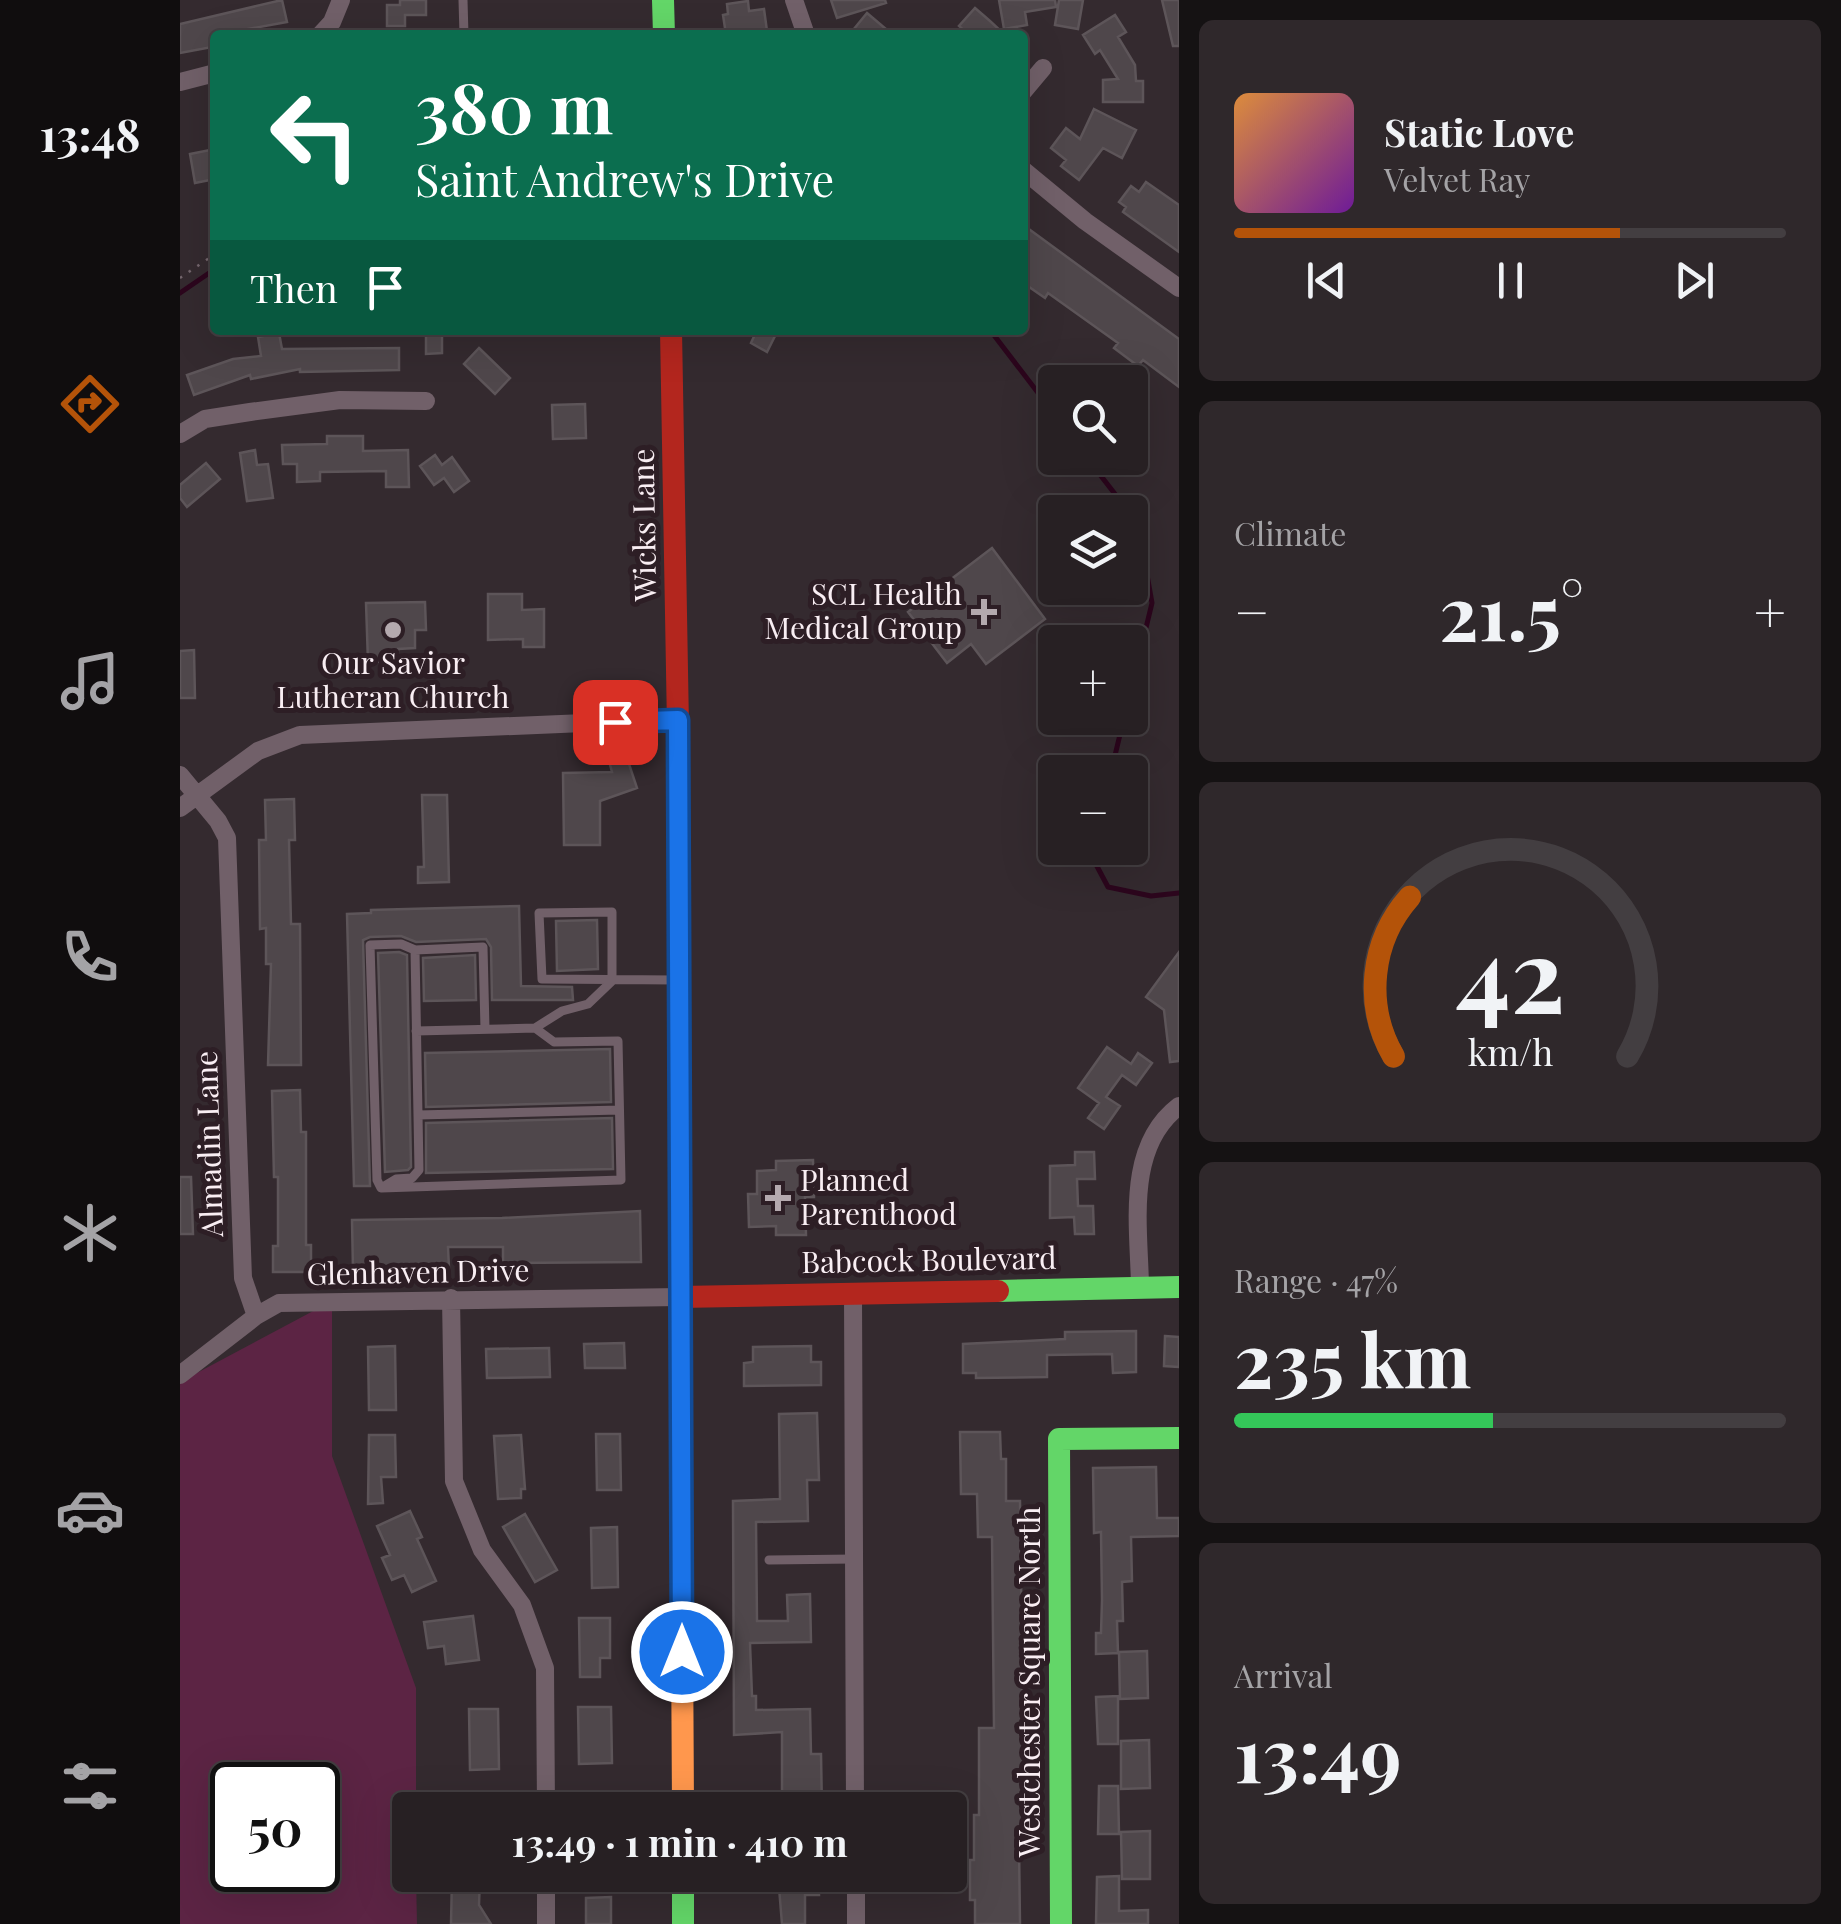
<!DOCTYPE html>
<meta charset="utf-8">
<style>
:root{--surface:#272023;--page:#2f282b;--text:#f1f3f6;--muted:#a4a3a6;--line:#433e41;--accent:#b45309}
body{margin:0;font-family:"Playfair Display",serif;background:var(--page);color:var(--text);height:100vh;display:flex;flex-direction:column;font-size:38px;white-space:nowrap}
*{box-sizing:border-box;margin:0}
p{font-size:32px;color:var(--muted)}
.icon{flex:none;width:55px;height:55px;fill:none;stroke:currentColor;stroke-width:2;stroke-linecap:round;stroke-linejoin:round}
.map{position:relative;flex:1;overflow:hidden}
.sheet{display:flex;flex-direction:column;gap:20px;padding:20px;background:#151213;width:662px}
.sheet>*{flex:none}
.guide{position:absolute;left:30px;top:30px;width:818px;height:305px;border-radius:10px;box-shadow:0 10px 40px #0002,0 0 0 2px var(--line);background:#0b6e4f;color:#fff;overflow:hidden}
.controls{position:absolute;left:858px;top:365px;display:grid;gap:20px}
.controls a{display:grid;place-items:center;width:110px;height:110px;border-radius:10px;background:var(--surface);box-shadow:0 10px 40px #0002,0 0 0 2px var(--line);font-size:50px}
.speed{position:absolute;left:30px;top:1762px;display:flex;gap:20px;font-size:50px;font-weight:700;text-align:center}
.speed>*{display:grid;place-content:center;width:130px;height:130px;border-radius:50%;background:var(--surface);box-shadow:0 10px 40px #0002,0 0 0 2px var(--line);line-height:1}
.speed .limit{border:5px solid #111;border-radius:15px;background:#fff;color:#111}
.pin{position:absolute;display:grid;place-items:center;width:85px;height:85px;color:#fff;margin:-42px;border-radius:20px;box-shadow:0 5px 15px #0006}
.me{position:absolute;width:110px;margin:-55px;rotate:0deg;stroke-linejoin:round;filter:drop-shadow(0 0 8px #0008)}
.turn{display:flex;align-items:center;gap:35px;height:210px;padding:0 40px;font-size:45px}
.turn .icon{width:130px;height:130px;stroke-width:2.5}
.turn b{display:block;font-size:70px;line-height:85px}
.then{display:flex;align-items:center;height:95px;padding:0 40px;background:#0003;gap:20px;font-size:38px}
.big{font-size:75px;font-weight:700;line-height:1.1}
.sheet .card{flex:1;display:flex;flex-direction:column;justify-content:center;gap:15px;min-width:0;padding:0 35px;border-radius:15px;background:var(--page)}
.sheet .dial{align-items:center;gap:0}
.dial svg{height:260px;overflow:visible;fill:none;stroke:var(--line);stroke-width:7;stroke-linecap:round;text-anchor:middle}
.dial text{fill:var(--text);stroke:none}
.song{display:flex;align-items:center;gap:30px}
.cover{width:120px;height:120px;border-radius:15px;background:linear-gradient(135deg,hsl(30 70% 55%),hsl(280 70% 35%))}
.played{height:10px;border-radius:5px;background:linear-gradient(90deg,var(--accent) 70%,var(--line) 70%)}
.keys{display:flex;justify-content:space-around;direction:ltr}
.heat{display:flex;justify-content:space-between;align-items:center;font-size:55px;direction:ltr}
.charge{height:15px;border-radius:8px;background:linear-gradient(90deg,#34c759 47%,var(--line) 0)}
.trip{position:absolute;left:212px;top:1792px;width:575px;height:100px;border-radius:10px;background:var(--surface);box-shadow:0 10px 40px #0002,0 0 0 2px var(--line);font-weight:700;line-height:100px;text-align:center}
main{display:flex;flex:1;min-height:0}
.dock{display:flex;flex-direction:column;width:180px;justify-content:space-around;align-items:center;background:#100d0e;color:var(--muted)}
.dock .icon{width:70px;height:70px}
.dock .current{color:var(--accent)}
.dock b{font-size:45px;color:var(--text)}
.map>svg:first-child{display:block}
.green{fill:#5c2444;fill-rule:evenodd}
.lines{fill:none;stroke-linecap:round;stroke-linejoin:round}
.stream{stroke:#2c061d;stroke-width:5}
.building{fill:#4f474b;stroke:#5d5559;stroke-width:2.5}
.path{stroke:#74666d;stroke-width:2.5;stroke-dasharray:2.5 8;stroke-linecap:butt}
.lane{stroke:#716069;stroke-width:9}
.street{stroke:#716069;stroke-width:18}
.fast{stroke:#63d668;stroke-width:22}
.slow{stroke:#ff974d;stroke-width:22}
.jam{stroke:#b3261e;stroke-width:22}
.route-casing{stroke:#114b97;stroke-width:25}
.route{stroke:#1a73e8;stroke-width:18}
.poi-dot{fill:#b4a9ae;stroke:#2d1e25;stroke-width:4}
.labels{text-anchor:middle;stroke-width:10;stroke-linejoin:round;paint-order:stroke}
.street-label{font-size:30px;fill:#f9eef3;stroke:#2d1e25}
.poi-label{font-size:30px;fill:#f9eef3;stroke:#2d1e25;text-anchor:end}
</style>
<main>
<nav class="dock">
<b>13:48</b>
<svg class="icon current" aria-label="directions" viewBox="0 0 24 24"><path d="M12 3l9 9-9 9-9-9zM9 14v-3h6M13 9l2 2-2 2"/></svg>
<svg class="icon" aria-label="music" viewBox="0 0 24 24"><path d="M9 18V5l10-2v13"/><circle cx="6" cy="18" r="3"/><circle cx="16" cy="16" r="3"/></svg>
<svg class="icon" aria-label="phone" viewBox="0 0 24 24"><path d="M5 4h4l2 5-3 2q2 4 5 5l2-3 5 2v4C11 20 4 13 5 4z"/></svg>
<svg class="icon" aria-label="climate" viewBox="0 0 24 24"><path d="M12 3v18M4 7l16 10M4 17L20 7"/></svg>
<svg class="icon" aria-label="car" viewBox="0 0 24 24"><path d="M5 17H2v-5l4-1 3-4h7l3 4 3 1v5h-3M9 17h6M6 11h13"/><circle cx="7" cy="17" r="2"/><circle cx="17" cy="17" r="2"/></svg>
<svg class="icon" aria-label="filters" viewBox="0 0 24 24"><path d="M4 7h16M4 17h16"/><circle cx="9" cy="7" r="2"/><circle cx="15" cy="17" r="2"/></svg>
</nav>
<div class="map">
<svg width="999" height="1924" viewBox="0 0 999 1924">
<rect width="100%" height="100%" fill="#342a2f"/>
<path class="green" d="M152 1301V1456L236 1688V1810H230V1875H236L237 1924H0V1382ZM52 1785H138V1870H52Z"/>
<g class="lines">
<path class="stream" d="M0 293 35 269
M810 330 875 415
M907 458 949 512
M950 514 958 524 972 603 950 694
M931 772 944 718
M912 848 911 855 928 887 971 896 999 893"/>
</g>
<path class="building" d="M102 0 107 22 35 35 31 39 32 47 0 53V24Z
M220 0H246V15H225V26H207V5H220Z
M651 0H705L706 3 657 18Z
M819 0H875L876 7 845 12 847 25 824 29Z
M879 0H903L898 29 875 25Z
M982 0H999V46H993Z
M568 1 569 11 584 9 587 31 546 35 543 15 548 14 547 4Z
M795 8 810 21 825 35H789L779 26Z
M687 13 713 35H669Z
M935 15 946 32 938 37 955 65 956 81H963V102H923V80L938 79 920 50 915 54 903 35Z
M914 109 956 130 942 158 923 148 899 180 881 166 886 160 871 148 886 128 900 139Z
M35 149V179L15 183 10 154Z
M966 182 999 205V252L943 212 946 207 939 202 951 186 959 192Z
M842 224 999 339V387L963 360 958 366 934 348 938 343 868 293 865 298 842 282Z
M246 330H262V353L246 354Z
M577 330H598L587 352 571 343Z
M99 333 102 349 219 348V370L120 372V369L71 379 70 375 14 395 7 375 53 359 81 356 78 337Z
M299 348 330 378 315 394 284 364Z
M405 404 406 438 373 439 372 405Z
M147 436H183V451L228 450 229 487H206V471L140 472V481L117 482V464H103L102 445 147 444Z
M75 450 77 465 88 464 93 498 67 501 60 453Z
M255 455 262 465 272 457 289 481 274 492 264 478 254 485 240 466Z
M26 463 40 479 7 507 0 498V485Z
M812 548 865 619 806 664 791 644 767 663 728 612Z
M308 594H342V610L364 609V647H343V639L308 640Z
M245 602 246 630H235V648L218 649V661L188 662 186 603Z
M14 650 15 698H0V651Z
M446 755 457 788 420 801V845H384L383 773 432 772 429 761Z
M242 795H267L269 882 238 883V867H244Z
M114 799 115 840H109L111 924H120L121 1065H88L91 964H86V928L80 929 79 840H86L85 800Z
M339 906 341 986 392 987 393 1000H312L311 947 306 939 236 942 221 936 190 937 183 940 190 1186H174L167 914 191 913V910Z
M417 920 418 969 377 971 376 921Z
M219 952 227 955 231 1167 228 1170 205 1172 198 953Z
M999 952V1061L990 1062 984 1010 966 997Z
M295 955 296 1000 244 1001 243 958Z
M927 1047 951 1064 958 1053 972 1063 956 1085 942 1075 926 1097 940 1106 924 1129 908 1118 919 1103 898 1088Z
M430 1049 431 1102 246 1107 245 1053Z
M120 1090 121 1132H126V1245H131V1272H93V1246H98V1177H94L92 1091Z
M432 1118 433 1169 246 1173V1123Z
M895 1152H914L915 1179H897L898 1206H913L914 1234H895L894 1217 870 1218V1166L895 1165Z
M633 1160 634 1197H625L626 1235H596V1226L569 1227 568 1194H577V1171L596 1170V1161Z
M0 1177H11L13 1234H0Z
M460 1211 461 1262 323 1263V1247H268L269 1268 173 1270 172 1220 322 1218Z
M956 1331V1372L933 1373 932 1354 867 1355V1377L796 1378V1373H783V1344L885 1339V1332Z
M985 1336 999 1337V1367L984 1366Z
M444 1343 445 1368H405L404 1344Z
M215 1346 216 1410H189L188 1347Z
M631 1346V1362H641V1385L564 1386V1363L573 1362V1347Z
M369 1348 370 1377 307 1378 306 1349Z
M637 1413 639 1480H627L628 1521 576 1522 577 1621H608L607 1595 630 1594 631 1642 570 1643 572 1696H576V1710L630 1709 631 1754H641L642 1810H602V1732L554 1735 553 1501 600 1499 599 1414Z
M780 1432H820L821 1459H826V1501H840L844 1807 843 1846H839L840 1924H795V1900H790V1860H794V1815H799V1728H814L812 1537H798L797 1494H781Z
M416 1434H440L441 1490H417Z
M189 1435H215L216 1477H201L203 1503 188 1504Z
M341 1435 345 1489H341V1498L318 1499 314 1436Z
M976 1467 977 1518H999V1536L951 1537 952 1581 942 1582 943 1621H937L938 1653 916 1654V1633H921L922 1600 921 1532 914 1533 913 1468Z
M230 1511 242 1537 237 1539 256 1581 232 1592 224 1575 212 1580 202 1558 210 1555 197 1526Z
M345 1514 377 1570 355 1582 323 1527Z
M437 1527 438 1587 412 1588 411 1528Z
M293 1616 299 1660 266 1664 264 1646 248 1648 244 1622Z
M399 1618H430V1658H420V1677H400Z
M967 1651 968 1698 940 1699 939 1652Z
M938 1696V1744H918L916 1697Z
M398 1707H431L432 1763 399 1764Z
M289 1709H318L319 1769 290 1770Z
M969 1740 970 1788 941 1789V1741Z
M919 1786H938L939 1834H918Z
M429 1796V1810H402V1797Z
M970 1831V1879H942L941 1832Z
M598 1875H638L639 1895H625V1924H602Z
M939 1876V1911L968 1910V1924H916L917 1877Z
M272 1877H300L299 1905 311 1924H271Z
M431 1897V1924H406V1898Z"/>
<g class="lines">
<path class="path" d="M0 278 35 254"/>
<path class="lane" d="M283 0 284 35
M235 950 303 947 305 1029
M236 1031 355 1028 382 1011 408 1004 432 981V912L359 913 362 979 496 980
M238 1115 439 1110
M201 1188 216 1179 232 1178 239 1170 235 950 221 944 190 945 197 1180 201 1188 441 1180 438 1041 374 1042 355 1028
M589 1560 674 1559"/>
<path class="street" d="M614 0 626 35
M140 35 152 22 161 0
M0 82 35 73
M842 93 863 68
M842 169 905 221 999 288
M0 434 25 419 70 412 160 400 246 401
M0 775 38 821 47 838 63 1278 76 1316
M0 808 78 751 120 735 498 719
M960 1286C959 1226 945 1147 999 1106
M673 1294 675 1810
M271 1298 274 1481 302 1550 342 1605 365 1668 366 1810
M0 1375 76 1316 99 1303 500 1297
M366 1875V1924
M676 1875V1924"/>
<path class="fast" d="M483 0 484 35
M498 727 501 1453
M818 1291 999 1287
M503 1875V1924
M881 1924 879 1439 999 1438"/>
<path class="slow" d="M501 1453 503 1810"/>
<path class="jam" d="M491 330 498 727
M500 1297 818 1291"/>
</g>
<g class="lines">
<g class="route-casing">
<path id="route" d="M435 722 498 720 502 1652"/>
</g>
<use href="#route" class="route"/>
</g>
<g class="poi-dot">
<path d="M799 597h10v10h10v10h-10v10h-10v-10h-10v-10h10z"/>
<circle cx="213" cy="630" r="10"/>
<path d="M593 1183h10v10h10v10h-10v10h-10v-10h-10v-10h10z"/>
</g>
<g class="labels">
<g class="street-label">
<text transform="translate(465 525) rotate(-91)" y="10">Wicks Lane</text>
<text transform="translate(30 1144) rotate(-92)" y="10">Almadin Lane</text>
<text transform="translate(749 1261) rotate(-1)" y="10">Babcock Boulevard</text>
<text transform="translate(238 1273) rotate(-1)" y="10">Glenhaven Drive</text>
<text transform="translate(850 1682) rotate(-90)" y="10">Westchester Square North</text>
</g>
<g class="poi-label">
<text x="782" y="605">SCL Health<tspan x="782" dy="34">Medical Group</tspan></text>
<text x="213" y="674" text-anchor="middle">Our Savior<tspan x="213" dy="34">Lutheran Church</tspan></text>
<text x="620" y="1191" text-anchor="start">Planned<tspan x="620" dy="34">Parenthood</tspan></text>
</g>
</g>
</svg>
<div class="controls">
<a><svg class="icon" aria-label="search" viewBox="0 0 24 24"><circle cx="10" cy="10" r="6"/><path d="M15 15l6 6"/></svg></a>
<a><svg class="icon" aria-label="layers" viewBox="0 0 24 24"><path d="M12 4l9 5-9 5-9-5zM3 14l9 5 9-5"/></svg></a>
<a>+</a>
<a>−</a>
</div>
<div class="speed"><div class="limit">50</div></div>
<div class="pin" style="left:435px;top:722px;background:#d93025"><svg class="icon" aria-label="arrive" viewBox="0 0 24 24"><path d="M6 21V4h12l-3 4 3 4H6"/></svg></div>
<svg class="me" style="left:502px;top:1652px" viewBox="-20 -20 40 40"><circle r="17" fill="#1a73e8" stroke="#fff" stroke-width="3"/><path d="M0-11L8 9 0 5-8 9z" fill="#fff"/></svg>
<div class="trip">13:49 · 1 min · 410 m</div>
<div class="guide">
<div class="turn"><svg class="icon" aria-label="left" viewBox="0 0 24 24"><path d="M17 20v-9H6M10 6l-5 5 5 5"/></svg><div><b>380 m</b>Saint Andrew's Drive</div></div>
<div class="then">Then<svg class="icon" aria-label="arrive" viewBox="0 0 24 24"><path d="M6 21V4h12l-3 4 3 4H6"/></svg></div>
</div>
</div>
<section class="sheet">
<div class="card">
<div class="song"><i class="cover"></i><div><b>Static Love</b><p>Velvet Ray</p></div></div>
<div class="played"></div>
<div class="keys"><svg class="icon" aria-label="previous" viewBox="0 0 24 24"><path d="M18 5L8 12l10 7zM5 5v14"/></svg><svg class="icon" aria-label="pause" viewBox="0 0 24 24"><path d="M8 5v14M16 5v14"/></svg><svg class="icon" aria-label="next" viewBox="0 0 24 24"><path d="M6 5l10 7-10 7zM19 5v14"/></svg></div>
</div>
<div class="card"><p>Climate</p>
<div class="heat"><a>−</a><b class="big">21.5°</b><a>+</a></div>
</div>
<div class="card dial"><svg viewBox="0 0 100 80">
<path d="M14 69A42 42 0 1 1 86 69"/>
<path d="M14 69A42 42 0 0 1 19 20" stroke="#b45309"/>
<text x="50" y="56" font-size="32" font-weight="700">42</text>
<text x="50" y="72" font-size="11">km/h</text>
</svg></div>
<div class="card"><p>Range · 47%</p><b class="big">235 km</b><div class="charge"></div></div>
<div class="card"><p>Arrival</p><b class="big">13:49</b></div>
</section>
</main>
